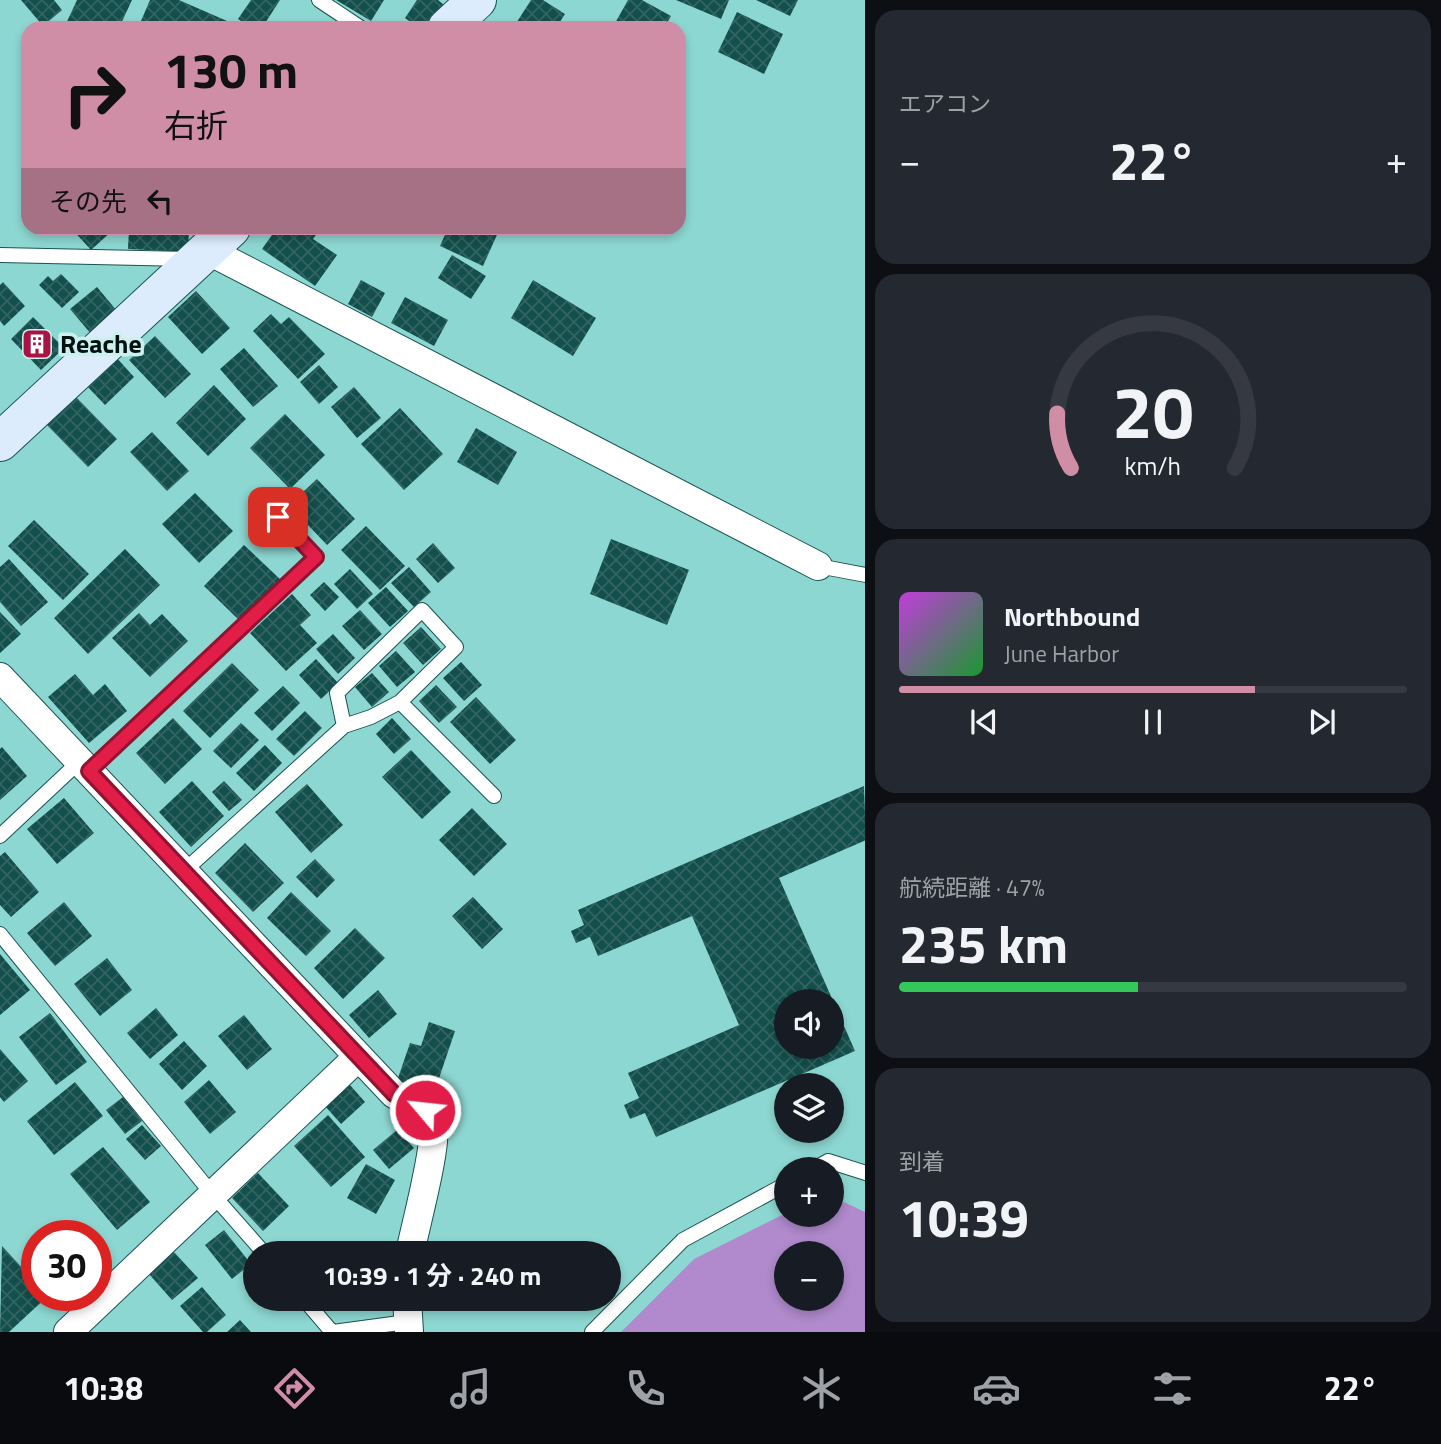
<!DOCTYPE html>
<html lang="ja">
<meta charset="utf-8">
<style>
:root{--surface:#171b24;--page:#242831;--text:#f1f3f6;--muted:#9ea1a6;--line:#363941;--accent:#d08ea6}
body{margin:0;font-family:"Titillium Web","Noto Sans JP",sans-serif;background:var(--page);color:var(--text);height:100vh;display:flex;flex-direction:column;font-size:26px;white-space:nowrap}
*{box-sizing:border-box;margin:0}
p{font-size:23px;color:var(--muted)}
.icon{flex:none;width:38px;height:38px;fill:none;stroke:currentColor;stroke-width:2;stroke-linecap:round;stroke-linejoin:round}
.map{position:relative;flex:1;overflow:hidden}
.sheet{display:flex;flex-direction:column;gap:10px;padding:10px;background:#0d0f14;width:576px}
.sheet>*{flex:none}
.top-card{position:absolute;left:21px;top:21px;width:665px;height:214px;border-radius:21px;box-shadow:0 4px 10px #0003;background:#d08ea6;color:#111;overflow:hidden}
.fabs{position:absolute;left:774px;top:989px;display:grid;gap:14px}
.fabs a{display:grid;place-items:center;width:70px;height:70px;border-radius:50%;background:var(--surface);box-shadow:0 4px 10px #0003;font-size:35px}
.speed{position:absolute;left:21px;top:1220px;display:flex;gap:14px;font-size:35px;font-weight:700;text-align:center}
.speed>*{display:grid;place-content:center;width:91px;height:91px;border-radius:50%;background:var(--surface);box-shadow:0 4px 10px #0003;line-height:1}
.speed .limit{border:10px solid #d22;background:#fff;color:#111}
.pin{position:absolute;display:grid;place-items:center;width:60px;height:60px;color:#fff;margin:-30px;border-radius:14px;box-shadow:0 4px 10px #0006}
.me{position:absolute;width:77px;margin:-38px;rotate:298deg;stroke-linejoin:round;filter:drop-shadow(0 0 5px #0008)}
.turn{display:flex;align-items:center;gap:24px;height:147px;padding:0 28px;font-size:32px}
.turn .icon{width:91px;height:91px;stroke-width:2.5}
.turn b{display:block;font-size:49px;line-height:60px}
.then{display:flex;align-items:center;height:66px;padding:0 28px;background:#0003;gap:14px;font-size:26px}
.big{font-size:52px;font-weight:700;line-height:1.1}
.sheet .tile{flex:1;display:flex;flex-direction:column;justify-content:center;gap:10px;min-width:0;padding:0 24px;border-radius:21px;background:var(--page)}
.sheet .dial{align-items:center;gap:0}
.dial svg{height:182px;overflow:visible;fill:none;stroke:var(--line);stroke-width:7;stroke-linecap:round;text-anchor:middle}
.dial text{fill:var(--text);stroke:none}
.song{display:flex;align-items:center;gap:21px}
.cover{width:84px;height:84px;border-radius:10px;background:linear-gradient(135deg,hsl(290 70% 55%),hsl(130 70% 35%))}
.played{height:7px;border-radius:4px;background:linear-gradient(90deg,var(--accent) 70%,var(--line) 70%)}
.keys{display:flex;justify-content:space-around;direction:ltr}
.heat{display:flex;justify-content:space-between;align-items:center;font-size:38px;direction:ltr}
.charge{height:10px;border-radius:5px;background:linear-gradient(90deg,#34c759 47%,var(--line) 0)}
.trip{position:absolute;left:243px;top:1241px;width:378px;height:70px;border-radius:35px;background:var(--surface);box-shadow:0 4px 10px #0003;font-weight:700;line-height:70px;text-align:center}
.tab-bar{display:flex;height:112px;justify-content:space-around;align-items:center;background:#090b0e;color:var(--muted)}
.tab-bar .icon{width:49px;height:49px}
.tab-bar .active{color:var(--accent)}
.tab-bar b{font-size:32px;color:var(--text)}
main{display:flex;flex:1;min-height:0}
.map>svg:first-child{display:block}
.green{fill:#b08acc;fill-rule:evenodd}
.building{fill:url(#building-cross-hatch);fill-rule:evenodd}
.lines{fill:none;stroke-linecap:round;stroke-linejoin:round}
.lane-casing{stroke:#195350;stroke-width:16}
.street-casing{stroke:#195350;stroke-width:30}
.secondary-casing{stroke:#195350;stroke-width:40}
.lane{stroke:#fff;stroke-width:14}
.street{stroke:#fff;stroke-width:28}
.secondary{stroke:#dcecfd;stroke-width:38}
.route-casing{stroke:#92132f;stroke-width:18}
.route{stroke:#e11d48;stroke-width:12}
.labels{text-anchor:middle;stroke-width:7;stroke-linejoin:round;paint-order:stroke}
.poi-label{font-size:26px;font-weight:bold;fill:#001110;stroke:#ccf0ed;text-anchor:start}
</style>
<main>
<div class="map">
<svg width="866" height="1332" viewBox="0 0 866 1332">
<defs>
<pattern id="building-cross-hatch" width="8" height="8" patternUnits="userSpaceOnUse" patternTransform="scale(1.75)"><rect width="8" height="8" fill="#134f4c"/><path d="M0 0l8 8M0 8l8-8" fill="none" stroke="#336461"/></pattern>
</defs>
<rect width="100%" height="100%" fill="#8dd7d2"/>
<path class="green" d="M831 1196 865 1212V1332H621L694 1259 786 1213 831 1214ZM786 1253H831V1298H786Z"/>
<path class="building" d="M21 0H54L62 10 43 26Z
M77 0H132L119 28H64Z
M150 0H179L243 28H138Z
M251 0H280L262 28H252L238 19Z
M336 0H384L371 21Z
M417 0H438L444 5 428 28H419L405 18Z
M531 0H543L565 14 556 28H513Z
M628 0H642L671 16 664 28H619L614 25Z
M676 0H729L721 19Z
M756 0H798L790 16Z
M737 12 783 34 764 74 718 52Z
M71 228H111L113 230 91 250Z
M129 228H189L188 252 128 249Z
M277 228H321L313 239 337 255 315 286 262 249Z
M448 228H500L483 266 440 246Z
M452 255 486 276 471 299 438 278Z
M61 274 79 292 62 308 39 285 48 276 53 281Z
M361 280 385 293 372 317 348 304Z
M533 280 596 318 573 356 511 318Z
M3 282 25 306 4 326 0 321V285Z
M97 287 117 311 91 334 70 309Z
M196 291 230 328 202 354 168 317Z
M405 297 448 320 434 346 391 323Z
M271 314 281 324 289 317 325 354 298 379 253 331Z
M33 317 64 348 41 370 11 339Z
M155 336 191 374 165 398 129 360Z
M244 348 278 386 253 407 220 369Z
M115 356 134 377 105 405 85 384Z
M319 365 338 387 319 404 300 382Z
M214 385 246 419 208 456 176 423Z
M354 387 381 418 357 438 331 407Z
M75 396 117 439 88 467 46 424Z
M400 408 443 454 404 490 361 444Z
M285 414 325 455 290 489 250 448Z
M476 428 517 452 498 485 457 462Z
M152 432 189 471 167 491 130 452Z
M317 479 355 519 327 545 289 505Z
M195 493 233 531 199 563 162 524Z
M34 520 89 574 63 600 8 546Z
M366 526 405 566 380 590 341 550Z
M611 539 689 570 667 625 590 594Z
M433 543 455 568 438 583 416 559Z
M244 545 282 581 241 622 204 586Z
M125 549 160 585 88 654 54 618Z
M9 559 48 602 21 626 0 602V567Z
M409 567 431 592 414 607 391 583Z
M350 569 373 594 357 609 334 584Z
M324 582 339 597 325 611 310 595Z
M386 587 408 611 390 627 368 603Z
M292 594 311 615 300 625 317 643 286 671 250 633Z
M360 610 382 634 364 650 342 626Z
M0 612 21 634 0 653Z
M139 613 150 625 162 614 188 641 150 677 112 638Z
M421 627 441 649 423 665 403 643Z
M333 634 355 658 338 674 316 649Z
M396 651 415 672 397 687 379 666Z
M316 659 338 683 321 699 299 675Z
M461 662 482 685 464 701 443 678Z
M232 663 259 690 210 738 183 711Z
M372 673 389 692 372 707 355 687Z
M75 674 93 695 105 684 127 711 89 743 48 697Z
M436 685 457 707 439 723 419 701Z
M283 686 300 703 272 731 254 713Z
M476 697 516 740 490 764 450 722Z
M305 711 322 728 294 756 276 739Z
M173 718 202 749 165 784 136 753Z
M392 718 411 739 394 754 376 734Z
M241 723 259 740 231 768 213 751Z
M265 745 282 763 254 791 236 773Z
M2 747 27 776 0 800V749Z
M411 750 451 792 422 819 382 777Z
M192 781 224 816 191 847 159 812Z
M224 781 242 800 229 811 212 792Z
M307 784 343 825 311 853 275 812Z
M864 786 866 840 779 878 855 1051 656 1137 645 1113 630 1119 624 1105 639 1098 628 1073 739 1025 692 916 598 956 590 937 576 943 571 931 584 925 578 910ZM786 1001H831V1046H786Z
M64 798 94 833 57 864 27 829Z
M472 808 507 844 474 876 439 840Z
M245 843 284 883 253 912 215 873Z
M5 852 39 892 11 917 0 905V856Z
M315 859 335 880 317 898 296 877Z
M291 892 331 931 306 956 267 918Z
M473 897 503 929 482 949 452 916Z
M64 902 92 936 55 966 27 933Z
M355 928 385 958 343 999 314 968Z
M0 954 30 990 0 1015Z
M107 958 132 990 100 1016 74 984Z
M378 990 397 1014 369 1038 349 1015Z
M156 1008 178 1035 150 1059 127 1033Z
M50 1013 87 1062 56 1085 19 1037Z
M244 1015 272 1049 247 1070 218 1036Z
M429 1022 455 1031 433 1096 396 1084 410 1043 421 1046Z
M184 1041 207 1066 182 1090 159 1064Z
M0 1049 28 1081 4 1102 0 1097Z
M209 1080 236 1112 210 1134 184 1102Z
M75 1082 103 1116 54 1155 27 1121Z
M350 1085 365 1102 341 1124 325 1106Z
M123 1097 142 1121 125 1134 106 1110Z
M328 1115 365 1157 331 1187 294 1146Z
M142 1125 161 1146 145 1160 126 1139Z
M397 1130 414 1148 389 1169 373 1150Z
M103 1147 150 1202 117 1230 70 1174Z
M366 1164 395 1180 376 1214 347 1198Z
M258 1173 289 1206 263 1231 232 1198Z
M224 1230 251 1264 232 1279 205 1245Z
M2 1246 37 1284V1295H49L9 1332H0Z
M174 1252 198 1278 172 1300 149 1274Z
M202 1287 226 1315 207 1332H203L180 1306Z
M240 1320 251 1332H227Z"/>
<g class="lines">
<g class="lane-casing">
<path id="lane" d="M319 0 361 28
M0 255 188 259
M818 566 866 575
M400 702 494 796
M89 771 316 557 278 517
M0 836 80 761
M183 872 344 726 371 717 400 702 456 647 422 610 337 693 344 726
M0 934 213 1195 264 1253
M814 1169 828 1161 866 1173
M303 1298 332 1332
M333 1332 407 1322
M592 1332 683 1240 786 1184"/>
</g>
<g class="street-casing">
<path id="street" d="M207 250 818 566
M0 677 394 1094C406 1101 429 1108 433 1123 438 1144 415 1227 410 1253
M407 1298 409 1332
M68 1332 358 1057"/>
</g>
<g class="secondary-casing">
<path id="secondary" d="M447 28 477 0
M0 442 231 228"/>
</g>
<use href="#lane" class="lane"/>
<use href="#street" class="street"/>
<use href="#secondary" class="secondary"/>
</g>
<g class="lines">
<g class="route-casing">
<path id="route" d="M278 517 316 557 89 771 394 1094 425 1110"/>
</g>
<use href="#route" class="route"/>
</g>
<defs>
<g id="building-square" transform="scale(1.575)"><rect x="-9" y="-9" width="18" height="18" rx="4" fill="#a81344" stroke="#ccf0ed"/><path d="M-4-6H4V6H1V3H-1V6H-4ZM-2.5-4.3h1.7v1.8h-1.7ZM.8-4.3h1.7v1.8H.8ZM-2.5-1h1.7V.8h-1.7ZM.8-1h1.7V.8H.8Z" fill="#fff"/></g>
</defs>
<g fill-rule="evenodd">
<use href="#building-square" x="37" y="344"/>
</g>
<g class="labels">
<g class="poi-label">
<text x="60" y="353">Reache</text>
</g>
</g>
</svg>
<div class="fabs">
<a><svg class="icon" aria-label="sound" viewBox="0 0 24 24"><path d="M4 9h4l5-4v14l-5-4H4zM17 9q2 3 0 6"/></svg></a>
<a><svg class="icon" aria-label="layers" viewBox="0 0 24 24"><path d="M12 4l9 5-9 5-9-5zM3 14l9 5 9-5"/></svg></a>
<a>+</a>
<a>−</a>
</div>
<div class="speed"><div class="limit">30</div></div>
<div class="pin" style="left:278px;top:517px;background:#d93025"><svg class="icon" aria-label="arrive" viewBox="0 0 24 24"><path d="M6 21V4h12l-3 4 3 4H6"/></svg></div>
<svg class="me" style="left:425px;top:1110px" viewBox="-20 -20 40 40"><circle r="17" fill="#e11d48" stroke="#fff" stroke-width="3"/><path d="M0-11L8 9 0 5-8 9z" fill="#fff"/></svg>
<div class="trip">10:39 · 1 分 · 240 m</div>
<div class="top-card">
<div class="turn"><svg class="icon" aria-label="right" viewBox="0 0 24 24"><path d="M7 20v-9h11M14 6l5 5-5 5"/></svg><div><b>130 m</b>右折</div></div>
<div class="then">その先<svg class="icon" aria-label="left" viewBox="0 0 24 24"><path d="M17 20v-9H6M10 6l-5 5 5 5"/></svg></div>
</div>
</div>
<section class="sheet">
<div class="tile"><p>エアコン</p>
<div class="heat"><a>−</a><b class="big">22°</b><a>+</a></div>
</div>
<div class="tile dial"><svg viewBox="0 0 100 80">
<path d="M14 69A42 42 0 1 1 86 69"/>
<path d="M14 69A42 42 0 0 1 8 45" stroke="#d08ea6"/>
<text x="50" y="56" font-size="32" font-weight="700">20</text>
<text x="50" y="72" font-size="11">km/h</text>
</svg></div>
<div class="tile">
<div class="song"><i class="cover"></i><div><b>Northbound</b><p>June Harbor</p></div></div>
<div class="played"></div>
<div class="keys"><svg class="icon" aria-label="previous" viewBox="0 0 24 24"><path d="M18 5L8 12l10 7zM5 5v14"/></svg><svg class="icon" aria-label="pause" viewBox="0 0 24 24"><path d="M8 5v14M16 5v14"/></svg><svg class="icon" aria-label="next" viewBox="0 0 24 24"><path d="M6 5l10 7-10 7zM19 5v14"/></svg></div>
</div>
<div class="tile"><p>航続距離 · 47%</p><b class="big">235 km</b><div class="charge"></div></div>
<div class="tile"><p>到着</p><b class="big">10:39</b></div>
</section>
</main>
<nav class="tab-bar">
<b>10:38</b>
<svg class="icon active" aria-label="directions" viewBox="0 0 24 24"><path d="M12 3l9 9-9 9-9-9zM9 14v-3h6M13 9l2 2-2 2"/></svg>
<svg class="icon" aria-label="music" viewBox="0 0 24 24"><path d="M9 18V5l10-2v13"/><circle cx="6" cy="18" r="3"/><circle cx="16" cy="16" r="3"/></svg>
<svg class="icon" aria-label="phone" viewBox="0 0 24 24"><path d="M5 4h4l2 5-3 2q2 4 5 5l2-3 5 2v4C11 20 4 13 5 4z"/></svg>
<svg class="icon" aria-label="climate" viewBox="0 0 24 24"><path d="M12 3v18M4 7l16 10M4 17L20 7"/></svg>
<svg class="icon" aria-label="car" viewBox="0 0 24 24"><path d="M5 17H2v-5l4-1 3-4h7l3 4 3 1v5h-3M9 17h6M6 11h13"/><circle cx="7" cy="17" r="2"/><circle cx="17" cy="17" r="2"/></svg>
<svg class="icon" aria-label="filters" viewBox="0 0 24 24"><path d="M4 7h16M4 17h16"/><circle cx="9" cy="7" r="2"/><circle cx="15" cy="17" r="2"/></svg>
<b>22°</b>
</nav>
